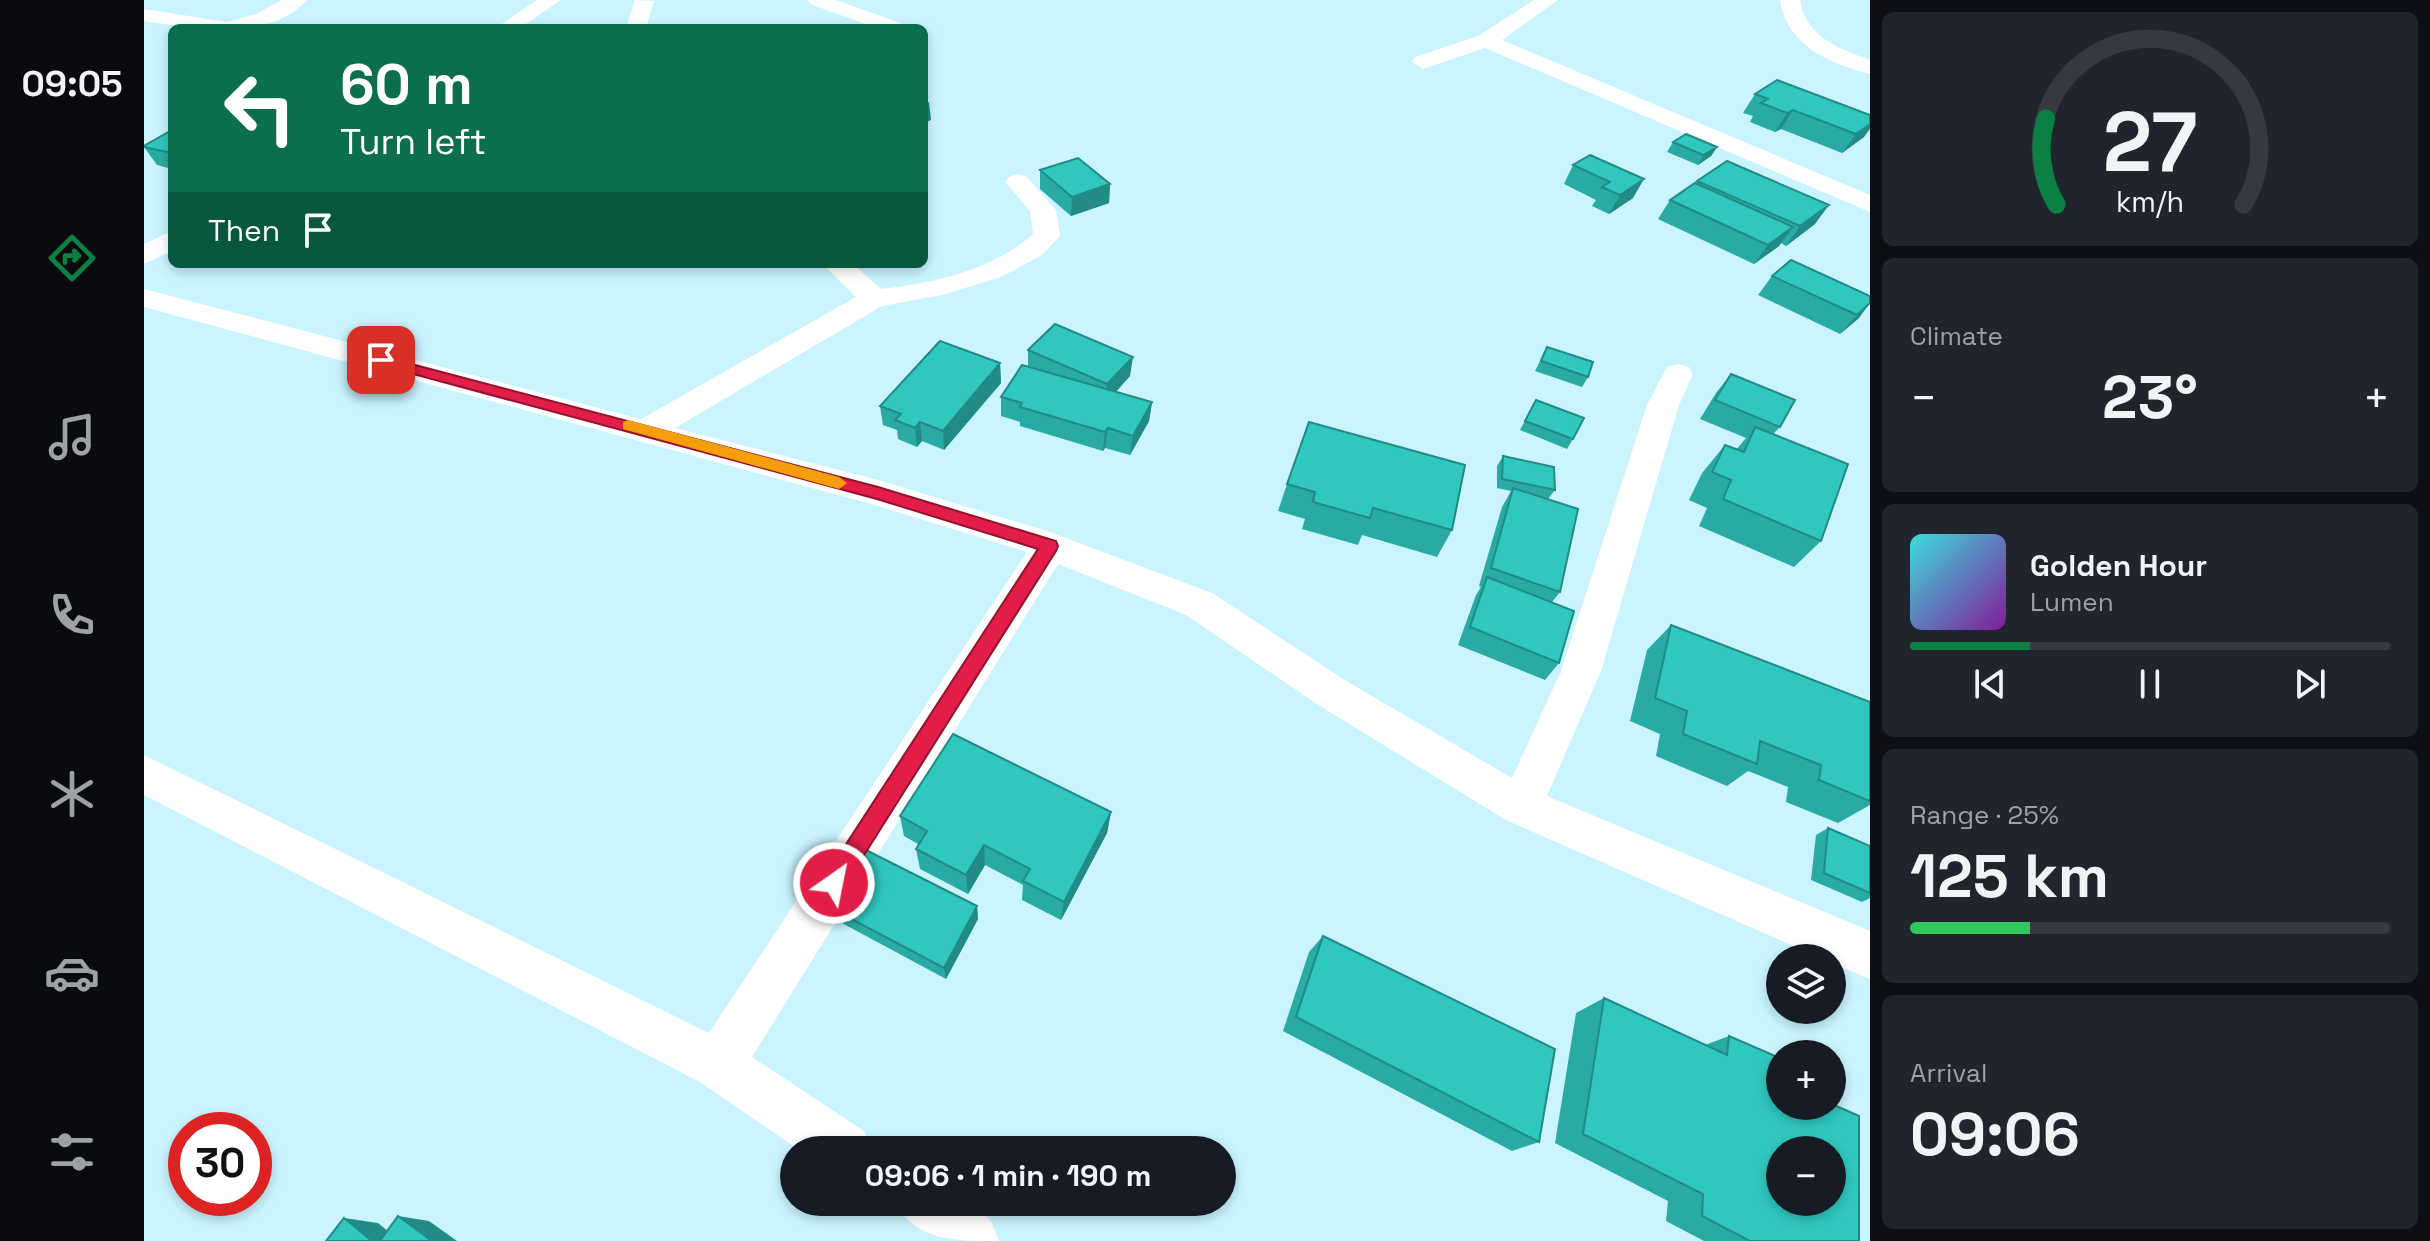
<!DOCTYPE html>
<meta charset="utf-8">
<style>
:root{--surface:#171b24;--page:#20242c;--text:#f1f3f6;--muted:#9ea1a6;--line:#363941;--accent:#0b8043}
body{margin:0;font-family:"Space Grotesk",sans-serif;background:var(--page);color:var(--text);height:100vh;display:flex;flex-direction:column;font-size:30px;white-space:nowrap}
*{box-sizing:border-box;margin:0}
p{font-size:26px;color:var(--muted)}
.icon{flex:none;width:44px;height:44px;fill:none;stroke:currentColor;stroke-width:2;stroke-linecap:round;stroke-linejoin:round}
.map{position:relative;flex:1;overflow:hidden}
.sheet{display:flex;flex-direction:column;gap:12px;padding:12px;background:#0d0f14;width:560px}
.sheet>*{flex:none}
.guide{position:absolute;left:24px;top:24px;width:760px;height:244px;border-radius:12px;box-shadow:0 4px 12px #0003;background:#0b6e4f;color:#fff;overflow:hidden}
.fabs{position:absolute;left:1622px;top:944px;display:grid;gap:16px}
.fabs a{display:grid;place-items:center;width:80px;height:80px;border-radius:50%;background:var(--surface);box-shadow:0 4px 12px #0003;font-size:40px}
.speed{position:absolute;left:24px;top:1112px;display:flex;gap:16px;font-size:40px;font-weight:700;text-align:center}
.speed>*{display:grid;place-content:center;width:104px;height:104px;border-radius:50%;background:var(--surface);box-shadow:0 4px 12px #0003;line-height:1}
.speed .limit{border:12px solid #d22;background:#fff;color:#111}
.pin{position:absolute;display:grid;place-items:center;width:68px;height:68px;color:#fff;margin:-34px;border-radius:16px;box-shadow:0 4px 12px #0006}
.me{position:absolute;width:88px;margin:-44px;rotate:33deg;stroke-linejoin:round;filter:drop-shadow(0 0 6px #0008)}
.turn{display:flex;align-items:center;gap:28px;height:168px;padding:0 40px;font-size:36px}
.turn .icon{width:104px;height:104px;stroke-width:2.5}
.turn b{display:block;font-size:56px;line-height:68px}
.then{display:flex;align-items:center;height:76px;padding:0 40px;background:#0003;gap:16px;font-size:30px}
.big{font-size:60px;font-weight:800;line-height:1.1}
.sheet .card{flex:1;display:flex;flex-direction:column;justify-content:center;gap:12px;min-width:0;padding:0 28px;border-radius:12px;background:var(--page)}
.sheet .dial{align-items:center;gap:0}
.dial svg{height:208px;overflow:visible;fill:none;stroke:var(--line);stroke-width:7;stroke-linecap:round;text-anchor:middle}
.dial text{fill:var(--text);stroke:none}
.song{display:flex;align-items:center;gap:24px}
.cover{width:96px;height:96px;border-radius:12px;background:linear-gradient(135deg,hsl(180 70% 55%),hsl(290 70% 35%))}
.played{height:8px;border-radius:4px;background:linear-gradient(90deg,var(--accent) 25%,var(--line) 25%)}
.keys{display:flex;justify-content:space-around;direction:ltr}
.heat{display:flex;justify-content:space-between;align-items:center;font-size:44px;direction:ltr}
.charge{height:12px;border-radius:6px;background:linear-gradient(90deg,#34c759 25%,var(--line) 0)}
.trip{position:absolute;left:636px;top:1136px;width:456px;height:80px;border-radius:40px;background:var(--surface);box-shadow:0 4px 12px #0003;font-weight:800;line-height:80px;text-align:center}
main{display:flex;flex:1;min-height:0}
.dock{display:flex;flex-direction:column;width:144px;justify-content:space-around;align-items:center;background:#090b0e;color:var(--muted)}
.dock .icon{width:56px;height:56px}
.dock .active{color:var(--accent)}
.dock b{font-size:36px;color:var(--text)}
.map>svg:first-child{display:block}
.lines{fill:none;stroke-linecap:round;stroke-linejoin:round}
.minor{fill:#fff;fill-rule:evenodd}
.wall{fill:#29aba4}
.shaded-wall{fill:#228b86}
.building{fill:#30c7bf;stroke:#228b86;stroke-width:2;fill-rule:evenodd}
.route{fill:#e11d48;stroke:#92132f;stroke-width:2}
.slow{fill:#f59e0b}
</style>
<main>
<nav class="dock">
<b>09:05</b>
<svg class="icon active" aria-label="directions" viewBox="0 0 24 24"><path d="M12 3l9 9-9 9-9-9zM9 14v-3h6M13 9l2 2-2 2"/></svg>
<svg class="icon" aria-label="music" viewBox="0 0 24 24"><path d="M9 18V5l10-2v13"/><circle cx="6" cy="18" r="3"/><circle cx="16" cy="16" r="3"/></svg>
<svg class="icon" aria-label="phone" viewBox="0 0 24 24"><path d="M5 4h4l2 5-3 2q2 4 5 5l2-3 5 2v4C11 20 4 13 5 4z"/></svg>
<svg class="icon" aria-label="climate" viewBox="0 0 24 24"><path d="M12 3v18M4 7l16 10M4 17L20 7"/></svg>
<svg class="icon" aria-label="car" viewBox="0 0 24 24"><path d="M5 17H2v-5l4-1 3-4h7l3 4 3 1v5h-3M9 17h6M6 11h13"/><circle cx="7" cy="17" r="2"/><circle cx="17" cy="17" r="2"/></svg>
<svg class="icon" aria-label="filters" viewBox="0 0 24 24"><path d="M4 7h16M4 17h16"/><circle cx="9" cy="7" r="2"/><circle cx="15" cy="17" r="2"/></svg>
</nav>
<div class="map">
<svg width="1726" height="1241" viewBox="0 0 1726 1241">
<rect width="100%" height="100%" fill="#caf4ff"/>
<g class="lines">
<path class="minor" d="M138 0H163C130 41 46 28 0 21V9L83 22 112 14Z
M393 0H417L376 28H352Z
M491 0 510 1 502 28H482Z
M663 0H692L759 24 762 28H732L666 4Z
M1390 0H1414L1358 40 1726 195V212L1341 48 1279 69 1268 62 1271 57 1334 36Z
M1636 0H1656C1662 37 1694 48 1726 60V74C1686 64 1642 45 1636 0Z
M874 174 883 177 912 210 916 236 898 255 857 277 798 295 738 306 531 428 734 480 906 532 1068 593 1204 682 1368 778 1417 671 1503 405 1523 367 1534 364 1545 367 1549 374 1535 405 1457 671 1403 796 1726 931V979L1688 963V958H1677L1362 820 1176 706 1042 615 914 564 608 1057 720 1131 728 1150H655L556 1082 0 795V755L565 1033 883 552 731 505 0 307V289L497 419 712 297 679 264H709L737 289C790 283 849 270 889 234L886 211 861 182 865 177Z
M28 231V251L0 264V244Z
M751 1202H827L847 1221 855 1241C811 1241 771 1241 751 1202Z"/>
</g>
<path class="wall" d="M1611 94 1720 137 1698 153 1637 129 1631 132 1606 122 1609 116 1599 113Z
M28 130V169L13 165 0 147V146Z
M1529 142 1573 147 1567 156 1554 165 1523 152Z
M1446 155 1489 198 1465 214 1448 206 1452 200 1420 184 1429 165Z
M896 170 966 184 965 203 927 216 896 189Z
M1553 181 1671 224 1642 246 1637 243 1635 246 1610 264 1514 219 1526 200 1552 183Z
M1628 276 1726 296 1715 318 1696 334 1614 295Z
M1403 347 1444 377 1438 387 1391 371Z
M884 350 986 376 972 391 1008 402 1005 421 986 455 961 448 959 451 876 426V422L857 416V397L884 366Z
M856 363 857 383 800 450 778 441 773 447 754 439 753 430 739 425 736 406Z
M1587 374 1636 427 1629 434 1677 541 1650 567 1555 526 1563 508 1545 500 1558 473 1581 445 1592 450 1602 438 1556 419 1572 393Z
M1392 400 1429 439 1423 449 1376 430Z
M1359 456 1411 490 1404 499 1416 592 1408 602 1415 663 1401 680 1314 645 1332 595 1337 587 1335 586 1358 507 1367 491 1353 488V466Z
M1143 484 1308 530 1293 557 1218 535 1214 545 1158 529 1161 519 1134 511Z
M1527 625 1726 702V805L1694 823 1642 802 1644 787 1604 771 1583 786 1512 756 1516 734 1486 721 1503 650Z
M967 812 963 833 917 920 878 900 879 885 841 865 824 894 776 869 772 849 774 844 760 836 756 816Z
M1684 828 1726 846V898L1718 902 1667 880 1672 835Z
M677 903 833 906 834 919 802 979 683 915Z
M1179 936 1395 1142 1368 1151 1139 1031 1165 952Z
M1460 998 1561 1045 1585 1036 1715 1241H1560L1522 1221 1524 1201 1411 1143 1432 1013Z"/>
<path class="shaded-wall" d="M780 94H781L782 103 785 102 787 120 780 123Z
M1649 110 1637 129 1631 132 1643 113Z
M1726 124V129L1720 137 1698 153 1712 134Z
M1573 147 1567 156 1554 165 1559 155Z
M1500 179 1489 198 1465 214 1476 195Z
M966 184 965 203 927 216 928 197Z
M1685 205 1671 224 1642 246 1656 226Z
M1649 227 1635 246 1610 264 1624 245Z
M1726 303 1715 318 1696 334 1713 315Z
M989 357 986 376 961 404 963 384Z
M856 363 857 383 800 450 799 431Z
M1008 402 1005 421 986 455 989 436Z
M776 422 778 441 773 447 771 428Z
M964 428 961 448 959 451 961 432Z
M967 812 963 833 917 920 920 902Z
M840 845 841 865 824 894 822 875Z
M833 906 834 919 802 979 800 968Z
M254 1216 285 1221 313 1241H288Z
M200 1218 234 1223 256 1241H228Z"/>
<path class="building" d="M1633 80 1726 115V124L1712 134 1649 110 1643 113 1617 103 1624 99 1611 94Z
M28 130V153L0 147V146Z
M1542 134 1573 147 1559 155 1529 142Z
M1446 155 1500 179 1476 195 1458 187 1466 182 1429 165Z
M934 158 966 184 928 197 896 170Z
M1583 161 1685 205 1656 226 1553 181Z
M1551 183 1649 227 1624 245 1526 200Z
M1647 260 1726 296V303L1713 315 1628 276Z
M911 324 989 357 963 384 884 350Z
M796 341 856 363 799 431 776 422 771 428 751 420 757 414 736 406Z
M1403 347 1449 362 1444 377 1397 361Z
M878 365 1008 402 989 436 964 428 961 432 876 407 878 403 857 397Z
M1587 374 1651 400 1636 427 1571 400Z
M1392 400 1440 418 1429 439 1381 421Z
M1165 422 1321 465 1308 530 1229 508 1226 518 1169 502 1171 492 1143 484Z
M1611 427 1704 464 1677 541 1579 499 1587 480 1568 472 1581 445 1600 452Z
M1359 456 1410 467 1411 490 1358 479Z
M1369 488 1434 509 1416 592 1347 568Z
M1343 577 1430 611 1415 663 1326 627Z
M1527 625 1726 702V801L1675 780 1677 765 1616 741 1613 764 1539 734 1543 711 1511 698Z
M809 734 967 812 920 902 879 881 886 869 840 845 822 875 772 849 783 831 756 816Z
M1684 828 1726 846V893L1680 873Z
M714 846 833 906 800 968 677 903Z
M1179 936 1411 1049 1395 1142 1152 1017Z
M1460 998 1583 1055 1585 1036 1636 1058V1106H1688V1104L1715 1116V1241H1606L1558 1216 1559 1194 1439 1134ZM1636 1150H1688V1202H1636Z
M254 1216 288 1241H236Z
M200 1218 228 1241H182Z"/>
<path class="route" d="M237 356 734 487 912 541 914 546 912 551 698 890 690 893 682 890 679 883 682 875 894 549 733 499 232 364 230 360Z"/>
<path class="slow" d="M484 420 695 477 703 483 695 489 479 429V422Z"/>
</svg>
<div class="fabs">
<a><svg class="icon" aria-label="layers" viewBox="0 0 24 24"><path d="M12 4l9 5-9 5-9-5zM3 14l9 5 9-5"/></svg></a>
<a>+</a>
<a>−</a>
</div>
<div class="speed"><div class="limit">30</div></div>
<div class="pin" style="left:237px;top:360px;background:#d93025"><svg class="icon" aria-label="arrive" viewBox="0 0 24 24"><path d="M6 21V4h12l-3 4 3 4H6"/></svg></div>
<svg class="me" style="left:690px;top:883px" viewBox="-20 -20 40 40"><circle r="17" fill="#e11d48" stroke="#fff" stroke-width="3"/><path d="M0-11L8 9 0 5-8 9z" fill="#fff"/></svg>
<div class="trip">09:06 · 1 min · 190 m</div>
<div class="guide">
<div class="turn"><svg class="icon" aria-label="left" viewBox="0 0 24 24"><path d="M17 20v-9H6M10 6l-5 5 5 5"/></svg><div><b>60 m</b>Turn left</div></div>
<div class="then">Then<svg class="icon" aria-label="arrive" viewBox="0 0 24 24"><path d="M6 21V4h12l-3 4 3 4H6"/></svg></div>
</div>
</div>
<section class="sheet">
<div class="card dial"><svg viewBox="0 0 100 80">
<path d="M14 69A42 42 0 1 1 86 69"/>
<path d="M14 69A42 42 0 0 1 10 36" stroke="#0b8043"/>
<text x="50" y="56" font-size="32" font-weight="700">27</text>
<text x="50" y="72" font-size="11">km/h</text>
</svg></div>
<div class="card"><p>Climate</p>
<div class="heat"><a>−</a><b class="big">23°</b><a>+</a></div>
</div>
<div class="card">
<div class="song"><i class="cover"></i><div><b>Golden Hour</b><p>Lumen</p></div></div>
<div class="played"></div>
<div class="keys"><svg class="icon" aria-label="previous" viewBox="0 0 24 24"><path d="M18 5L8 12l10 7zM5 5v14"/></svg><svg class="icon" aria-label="pause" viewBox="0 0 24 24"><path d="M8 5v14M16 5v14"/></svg><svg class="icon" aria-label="next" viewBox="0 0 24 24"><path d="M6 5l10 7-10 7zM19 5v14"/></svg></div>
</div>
<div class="card"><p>Range · 25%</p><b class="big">125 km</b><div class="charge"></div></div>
<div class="card"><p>Arrival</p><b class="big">09:06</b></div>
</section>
</main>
